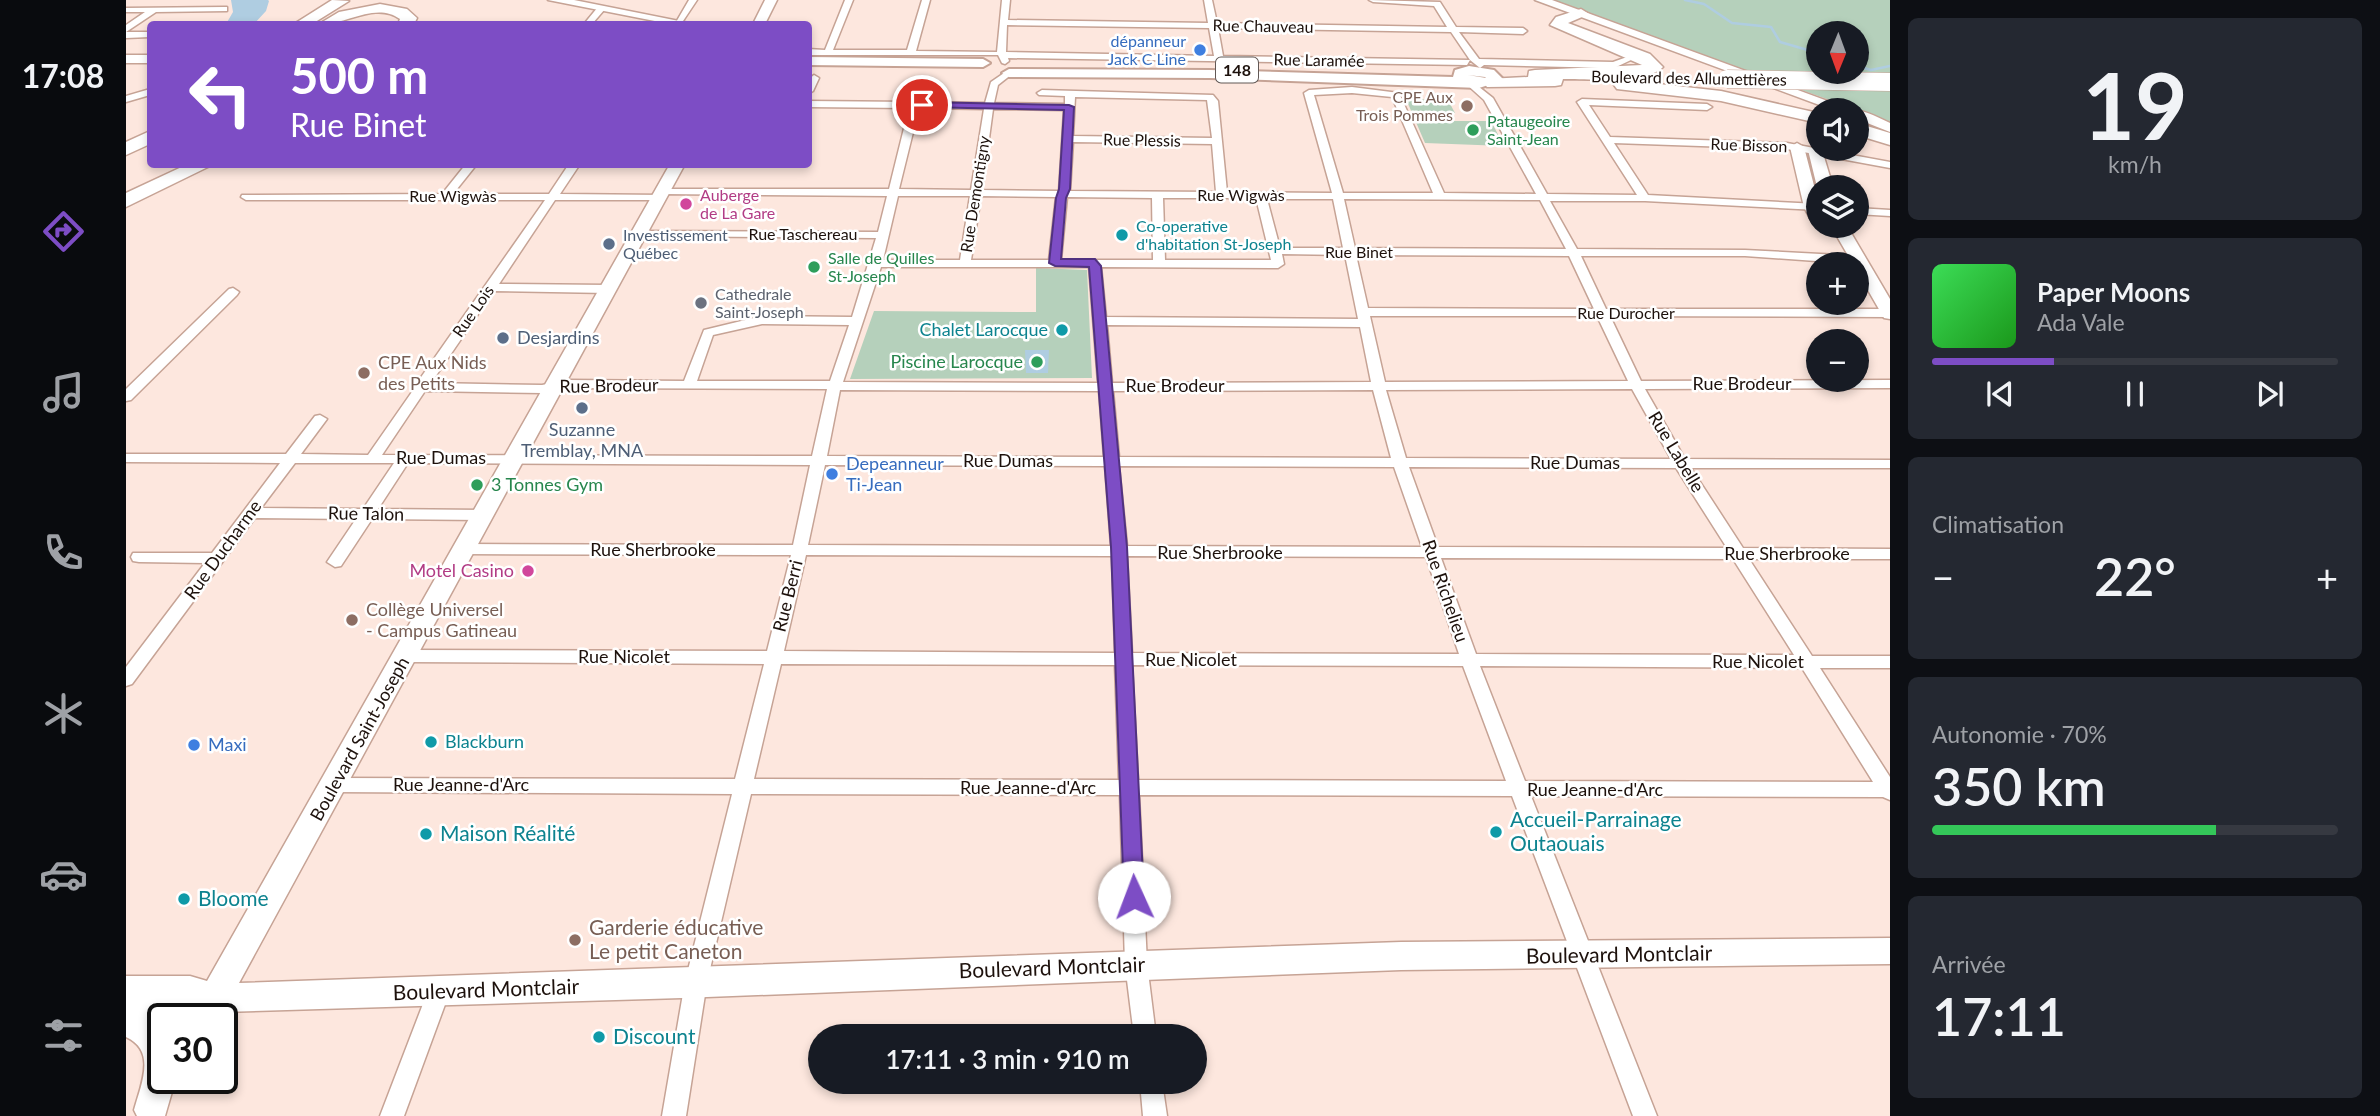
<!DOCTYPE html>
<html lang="fr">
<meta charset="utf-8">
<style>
:root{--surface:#171b24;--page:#242831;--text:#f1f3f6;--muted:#9ea1a6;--line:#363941;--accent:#7d4dc5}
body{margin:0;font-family:Lato,sans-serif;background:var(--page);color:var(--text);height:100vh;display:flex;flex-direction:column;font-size:26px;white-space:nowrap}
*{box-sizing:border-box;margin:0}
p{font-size:23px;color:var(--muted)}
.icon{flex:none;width:38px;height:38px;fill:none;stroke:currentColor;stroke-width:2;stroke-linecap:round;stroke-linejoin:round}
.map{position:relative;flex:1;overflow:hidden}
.sheet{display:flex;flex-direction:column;gap:18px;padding:18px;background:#0d0f14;width:490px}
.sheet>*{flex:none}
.banner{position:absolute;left:21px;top:21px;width:665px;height:147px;border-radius:7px;box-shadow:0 4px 10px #0003;background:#7d4dc5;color:#fff;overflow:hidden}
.needle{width:46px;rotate:181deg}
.controls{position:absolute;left:1680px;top:21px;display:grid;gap:14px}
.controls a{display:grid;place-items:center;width:63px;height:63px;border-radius:50%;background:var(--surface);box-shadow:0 4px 10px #0003;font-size:35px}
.speed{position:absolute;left:21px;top:1003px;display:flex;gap:14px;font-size:35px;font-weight:700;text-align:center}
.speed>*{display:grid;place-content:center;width:91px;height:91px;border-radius:50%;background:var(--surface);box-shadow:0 4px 10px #0003;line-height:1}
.speed .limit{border:4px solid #111;border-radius:10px;background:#fff;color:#111}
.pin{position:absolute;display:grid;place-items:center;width:60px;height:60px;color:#fff;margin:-30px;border:4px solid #fff;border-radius:50%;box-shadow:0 2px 7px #0007}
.me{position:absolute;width:77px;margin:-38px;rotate:358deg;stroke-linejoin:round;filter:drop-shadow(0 0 5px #0008)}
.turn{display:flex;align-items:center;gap:24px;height:147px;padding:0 28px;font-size:32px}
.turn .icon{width:91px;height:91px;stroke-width:2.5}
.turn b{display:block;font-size:49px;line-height:60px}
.big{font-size:52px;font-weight:600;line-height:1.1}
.sheet .widget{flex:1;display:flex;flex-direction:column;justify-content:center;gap:10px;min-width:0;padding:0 24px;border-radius:10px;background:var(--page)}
.sheet .dial{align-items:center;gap:0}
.dial b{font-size:91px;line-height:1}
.song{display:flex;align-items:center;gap:21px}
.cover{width:84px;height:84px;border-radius:10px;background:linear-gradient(135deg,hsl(130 70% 55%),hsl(120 70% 35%))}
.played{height:7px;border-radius:4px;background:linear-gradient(90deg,var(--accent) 30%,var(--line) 30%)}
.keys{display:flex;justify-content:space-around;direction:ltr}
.heat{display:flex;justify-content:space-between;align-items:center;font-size:38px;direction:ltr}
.charge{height:10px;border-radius:5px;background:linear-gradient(90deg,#34c759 70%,var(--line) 0)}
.trip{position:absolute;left:682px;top:1024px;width:399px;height:70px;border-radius:35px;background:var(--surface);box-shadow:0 4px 10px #0003;font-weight:600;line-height:70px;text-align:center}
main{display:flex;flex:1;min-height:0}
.tab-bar{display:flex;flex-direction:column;width:126px;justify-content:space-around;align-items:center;background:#090b0e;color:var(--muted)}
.tab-bar .icon{width:49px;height:49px}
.tab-bar .current{color:var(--accent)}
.tab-bar b{font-size:32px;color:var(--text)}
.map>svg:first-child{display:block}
.green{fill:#b5d0bb;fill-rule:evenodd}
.water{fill:#afcde1}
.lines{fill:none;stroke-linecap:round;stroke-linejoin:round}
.stream{stroke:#afcde1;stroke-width:2.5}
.street-casing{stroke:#c6a395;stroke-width:3}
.secondary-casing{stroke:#c6a395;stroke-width:3}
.primary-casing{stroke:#c6a395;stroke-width:4}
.highway-casing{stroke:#c6a395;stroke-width:3}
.street{fill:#fff;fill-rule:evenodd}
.secondary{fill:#fff;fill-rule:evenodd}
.primary{fill:#fff;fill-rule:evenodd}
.highway{fill:#fff;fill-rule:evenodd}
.highway-bridge-casing{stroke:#c6a395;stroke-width:19;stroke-linecap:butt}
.highway-bridge{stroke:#fff;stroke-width:18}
.route{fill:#7d4dc5;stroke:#513280;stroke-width:2}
.shop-dot{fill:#3f7fe0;stroke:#fff;stroke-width:2.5}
.education-dot{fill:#8d6e63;stroke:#fff;stroke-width:2.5}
.leisure-dot{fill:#2e9e5b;stroke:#fff;stroke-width:2.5}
.hotel-dot{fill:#d1479c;stroke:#fff;stroke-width:2.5}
.culture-dot{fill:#0f9aa8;stroke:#fff;stroke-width:2.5}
.service-dot{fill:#5c6f8a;stroke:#fff;stroke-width:2.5}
.worship-dot{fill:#6b7280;stroke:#fff;stroke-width:2.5}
.labels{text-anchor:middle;stroke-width:5;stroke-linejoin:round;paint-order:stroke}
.far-street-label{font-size:16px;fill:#1d110c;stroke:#fff}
.far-shop-label{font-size:16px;fill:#366cbe;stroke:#fff;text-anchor:end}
.shield{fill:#fff;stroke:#615855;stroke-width:2}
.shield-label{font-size:16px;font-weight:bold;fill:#1d110c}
.far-education-label{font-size:16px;fill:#785e54;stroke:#fff;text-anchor:end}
.far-leisure-label{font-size:16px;fill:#27864d;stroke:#fff;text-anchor:start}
.far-hotel-label{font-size:16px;fill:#b23c85;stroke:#fff;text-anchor:start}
.far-culture-label{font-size:16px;fill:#0d838f;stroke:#fff;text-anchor:start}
.far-service-label{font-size:16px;fill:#4e5e75;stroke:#fff;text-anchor:start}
.far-worship-label{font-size:16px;fill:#5b616d;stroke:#fff;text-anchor:start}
.culture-label{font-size:18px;fill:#0d838f;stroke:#fff;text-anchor:end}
.service-label{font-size:18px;fill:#4e5e75;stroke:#fff;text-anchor:start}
.leisure-label{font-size:18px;fill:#27864d;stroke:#fff;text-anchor:end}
.education-label{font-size:18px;fill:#785e54;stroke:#fff;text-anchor:start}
.street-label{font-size:18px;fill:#1d110c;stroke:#fff}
.shop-label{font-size:18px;fill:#366cbe;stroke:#fff;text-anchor:start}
.hotel-label{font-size:18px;fill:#b23c85;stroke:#fff;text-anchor:end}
.near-culture-label{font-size:21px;fill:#0d838f;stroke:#fff;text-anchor:start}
.near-education-label{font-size:21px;fill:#785e54;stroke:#fff;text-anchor:start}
.near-street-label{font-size:21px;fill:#1d110c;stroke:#fff}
</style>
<main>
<nav class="tab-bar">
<b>17:08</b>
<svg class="icon current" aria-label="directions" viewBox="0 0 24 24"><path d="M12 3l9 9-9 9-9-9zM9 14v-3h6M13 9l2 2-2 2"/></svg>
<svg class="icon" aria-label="music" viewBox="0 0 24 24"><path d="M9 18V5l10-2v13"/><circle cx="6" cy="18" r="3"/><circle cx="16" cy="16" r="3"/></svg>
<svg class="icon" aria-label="phone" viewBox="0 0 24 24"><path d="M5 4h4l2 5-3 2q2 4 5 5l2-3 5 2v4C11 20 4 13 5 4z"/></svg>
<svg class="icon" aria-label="climate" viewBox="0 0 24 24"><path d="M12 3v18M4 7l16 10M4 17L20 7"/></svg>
<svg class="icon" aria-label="car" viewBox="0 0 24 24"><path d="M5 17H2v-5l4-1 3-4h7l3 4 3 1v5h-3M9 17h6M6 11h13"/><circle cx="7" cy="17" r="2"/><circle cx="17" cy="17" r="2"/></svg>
<svg class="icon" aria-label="filters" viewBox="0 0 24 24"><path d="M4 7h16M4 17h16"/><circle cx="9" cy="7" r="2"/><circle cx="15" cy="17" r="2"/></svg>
</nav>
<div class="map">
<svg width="1764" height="1116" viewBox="0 0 1764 1116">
<rect width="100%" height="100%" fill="#fde7de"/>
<path class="green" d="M1421 0H1764V123L1732 110ZM1692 33H1731V72H1692Z
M1280 99 1322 100 1329 113H1322L1325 121H1365L1378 146 1299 143Z
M910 268 961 270 966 378 724 379 748 311 910 312Z"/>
<path class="water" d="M105 0H142L143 1 140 11 128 24H100L107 12Z
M899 350H923L922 373H900Z"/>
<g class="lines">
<path class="stream" d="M1559 0 1578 4 1606 23 1645 27 1654 42 1692 53
M1731 66 1745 70 1764 66"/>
<g class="street-casing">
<path id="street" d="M563 0H571L555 24H549Z
M719 0H727L707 50H781L796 0H804L790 51 871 52 876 0H884L882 20 1082 23 1078 0H1086L1091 23 1321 27 1308 6 1247 2 1243 0 1314 2 1330 27 1397 28 1401 31 1397 34 1333 32 1353 59 1487 62 1501 57 1505 60 1488 68 1358 65 1354 68 1344 60 1341 65 882 58 883 61 879 64 876 63 872 55H682V49L699 50ZM881 25 1083 28 1088 56 880 52ZM1092 28 1325 32 1344 60 1097 56Z
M98 7H101V11L30 12 0 32V25L19 12H0V8Z
M472 7 479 9 466 24H458Z
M0 32H24V37L0 38Z
M881 71 886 74 872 85 868 103 939 104V96L913 95 911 93 916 90 1087 95 1092 101 1101 192 1206 193 1178 93 1183 90 1226 87 1273 93 1318 193 1410 194 1358 100 1338 82 1343 79 1367 98 1421 194 1511 195 1451 102 1456 99 1581 104 1586 107 1581 110 1463 105 1484 137 1661 143 1764 162V168L1661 149 1488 143 1522 195 1692 204V210L1519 201H1424L1451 249 1619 250 1732 256 1738 260 1732 264 1619 256H1455L1480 309H1764V317L1484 316 1515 381 1764 380V388L1519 389 1559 459 1764 460V468H1565L1617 548 1764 549V559H1623L1686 656H1764V668H1694L1764 777V800L1757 797 1405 796 1531 1116H1507L1386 796 1013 795 1021 964 1030 1036H1008L999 964 994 795 625 794 581 982 560 1116H536L559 982 606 794 208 792 201 790 199 785 201 780 208 778 609 779 638 664 281 662 275 660 272 656 275 652 281 650 641 651 665 555 339 554 331 549 339 544 667 545 684 465 282 463 252 509 358 510 366 515 358 520 246 519 215 566 209 567 201 562 230 519 129 518 6 684 0 686V667L79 563 13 562 7 561 5 557 7 553H86L154 463 0 462V454H160L189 416 194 415 201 419 175 454 242 455 288 389V384L291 383 419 200H120L115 197 116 195 316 194 340 164H351L327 194H423L443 164H454L434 194 538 195V199L534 200H429L373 284 482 285 488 289 482 293 368 291 305 383 416 385 442 380 558 381 578 330 636 316 726 317 750 238 513 236 507 233 509 231 752 232 761 196 537 194 532 191 533 189H763L783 108 682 107V101L785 102 790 80 795 77 800 80 794 102 859 103 865 82ZM1226 93 1266 97 1307 193H1217L1188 95ZM949 97 1081 100 1086 138 947 136ZM793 108 858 109 845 190 773 189ZM867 109 938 110 933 191 856 190ZM947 142 1086 144 1090 192 944 191ZM772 196H844L834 260H757ZM855 196 930 197 923 260H845ZM941 197 1026 198 1027 260H935ZM1037 198H1130L1145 260H1039ZM1141 199H1207L1217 248H1154ZM1218 199 1414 200 1440 249 1229 248ZM1156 254 1219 255 1232 319 980 317 975 267 1152 268 1158 264ZM1230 255 1443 256 1468 309 1242 308ZM755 267H963L972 383 717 382ZM1244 316H1471L1502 381 1259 382ZM636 324 723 325 704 381H571L587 335ZM981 325 1234 327 1245 382 986 383ZM442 388 701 389 686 456 256 455 299 391 416 393ZM1506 389 1545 459 1280 458 1260 390ZM714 390 973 391 978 457 701 456ZM1247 390 1265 458 993 457 987 391ZM169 463H268L237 509 135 508ZM699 465 979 466 985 546 682 545ZM993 466 1268 467 1296 547 1001 546ZM1283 467 1550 468 1601 548 1312 547ZM680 555 986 556 989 653 658 651ZM1001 556 1300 557 1333 654 1006 653ZM1315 558 1607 559 1668 655 1350 654ZM655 664 989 665 993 780 628 779ZM1006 665 1337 666 1380 781 1012 780ZM1354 666 1676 668 1747 782 1399 781Z
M688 75 693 78 687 91 682 94V80Z
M24 89V95L0 102V96Z
M1731 208 1764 210V216L1731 214Z
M107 288 113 292 111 295 5 400 0 401V389L103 289Z
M313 981 321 984 324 991 278 1116H254L302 991 305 984Z
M1014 1082H1036L1041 1116H1017Z"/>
</g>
<g class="secondary-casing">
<path id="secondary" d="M422 0H448L568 24H544Z
M639 0H651L639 24H627Z
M1409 0H1426L1726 110H1707Z
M0 55H24V63H0Z
M1729 110C1741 111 1753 118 1764 123V132L1731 119Z
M1671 143 1678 147 1692 201V224L1686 222 1678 207 1664 147Z
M1692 146 1696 150 1707 187H1691L1682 150Z
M544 164H559L113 983 1275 942 1764 938V964L1275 970 556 998 97 1012 94 1018H37L34 1023 37 1025V1078H50L39 1116H11L8 1110C15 1084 31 1051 0 1037V976H64L81 981Z
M1705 226H1721L1764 299V319L1758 318 1731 271V264H1727Z"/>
</g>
<g class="primary-casing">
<path id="primary" d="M682 57 857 59 864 63 857 67 682 65Z
M1343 66 1368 70 1378 80 1353 88 1084 78 883 77 876 73 883 69 1084 70 1327 77 1329 70ZM1342 75 1359 77 1360 78Z"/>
</g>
<g class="highway-casing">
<path id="highway" d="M206 0 223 1 186 24H168Z
M254 4 281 9 291 18 288 24H272L274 19C249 1 219 26 193 24L213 12Z
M1455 9 1463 14 1442 23 1524 54 1537 67C1521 84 1460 79 1437 79L1435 85 1429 86 1361 87 1358 83 1361 79 1402 77 1403 71 1409 70 1516 65 1424 25 1430 17Z
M1497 80 1595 91 1692 113V123L1595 101 1491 89 1488 85Z
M1731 123 1764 133V145L1731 135Z
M24 131V144L0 155V142Z
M62 164H88L0 207V193Z"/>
</g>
<use href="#street" class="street"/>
<use href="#secondary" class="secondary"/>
<use href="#primary" class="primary"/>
<use href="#highway" class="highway"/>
<g class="highway-bridge-casing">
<path id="highway-bridge" d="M1601 79 1764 82"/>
</g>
<use href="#highway-bridge" class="highway-bridge"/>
</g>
<path class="route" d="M796 102 943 105 948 107 944 189 940 198 935 259H969L975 266 1001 547 1018 897 1015 903 1008 905 1001 903 998 897 985 547 963 267 929 266 923 263 930 198 933 189 938 110 792 107Z"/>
<g class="shop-dot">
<circle cx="1074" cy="50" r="7"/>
<circle cx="706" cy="474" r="7"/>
<circle cx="68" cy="745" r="7"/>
</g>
<g class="education-dot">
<circle cx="1341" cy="106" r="7"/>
<circle cx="238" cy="373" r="7"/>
<circle cx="226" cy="620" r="7"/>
<circle cx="449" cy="940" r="7"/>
</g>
<g class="leisure-dot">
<circle cx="1347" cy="130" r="7"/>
<circle cx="688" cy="267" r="7"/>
<circle cx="911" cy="362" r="7"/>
<circle cx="351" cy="485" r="7"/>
</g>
<g class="hotel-dot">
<circle cx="560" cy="204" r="7"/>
<circle cx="402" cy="571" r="7"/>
</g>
<g class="culture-dot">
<circle cx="996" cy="235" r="7"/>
<circle cx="936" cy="330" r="7"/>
<circle cx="305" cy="742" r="7"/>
<circle cx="1370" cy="832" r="7"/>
<circle cx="300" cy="834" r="7"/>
<circle cx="58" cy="899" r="7"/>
<circle cx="473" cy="1037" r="7"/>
</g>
<g class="service-dot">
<circle cx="483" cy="244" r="7"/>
<circle cx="377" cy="338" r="7"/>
<circle cx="456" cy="408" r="7"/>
</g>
<circle class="worship-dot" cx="575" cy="303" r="7"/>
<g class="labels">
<g class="far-street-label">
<text transform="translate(1137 26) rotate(1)" y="6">Rue Chauveau</text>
<text transform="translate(1193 60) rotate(1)" y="6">Rue Laramée</text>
<text transform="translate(1563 78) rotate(1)" y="6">Boulevard des Allumettières</text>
<text transform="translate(1016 140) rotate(1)" y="6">Rue Plessis</text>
<text transform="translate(1623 145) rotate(2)" y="6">Rue Bisson</text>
<text transform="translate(849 194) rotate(-81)" y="6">Rue Demontigny</text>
<text x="1115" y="201">Rue Wìgwàs</text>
<text x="327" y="202">Rue Wìgwàs</text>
<text x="677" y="240">Rue Taschereau</text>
<text x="1233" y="258">Rue Binet</text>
<text transform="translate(347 311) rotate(-55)" y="6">Rue Lois</text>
<text x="1500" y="319">Rue Durocher</text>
</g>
<g class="far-shop-label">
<text x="1060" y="47">dépanneur<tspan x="1060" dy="18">Jack C Line</tspan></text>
</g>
<rect class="shield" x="1090" y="57.5" width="42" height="25" rx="5"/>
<g class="shield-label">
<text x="1111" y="76">148</text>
</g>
<g class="far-education-label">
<text x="1327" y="103">CPE Aux<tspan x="1327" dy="18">Trois Pommes</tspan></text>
</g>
<g class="far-leisure-label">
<text x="1361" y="127">Pataugeoire<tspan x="1361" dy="18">Saint-Jean</tspan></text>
<text x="702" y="264">Salle de Quilles<tspan x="702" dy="18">St-Joseph</tspan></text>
</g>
<g class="far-hotel-label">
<text x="574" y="201">Auberge<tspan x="574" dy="18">de La Gare</tspan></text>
</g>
<g class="far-culture-label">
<text x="1010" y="232">Co-operative<tspan x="1010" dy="18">d'habitation St-Joseph</tspan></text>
</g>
<g class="far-service-label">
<text x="497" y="241">Investissement<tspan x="497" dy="18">Québec</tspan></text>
</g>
<g class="far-worship-label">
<text x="589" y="300">Cathedrale<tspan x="589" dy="18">Saint-Joseph</tspan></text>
</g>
<g class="culture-label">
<text x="922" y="336">Chalet Larocque</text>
<text x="319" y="748" text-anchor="start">Blackburn</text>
</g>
<g class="service-label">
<text x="391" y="344">Desjardins</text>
<text x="456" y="436" text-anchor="middle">Suzanne<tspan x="456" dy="21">Tremblay, MNA</tspan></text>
</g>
<g class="leisure-label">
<text x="897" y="368">Piscine Larocque</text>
<text x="365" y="491" text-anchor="start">3 Tonnes Gym</text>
</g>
<g class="education-label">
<text x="252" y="369">CPE Aux Nids<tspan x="252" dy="21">des Petits</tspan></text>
<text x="240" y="616">Collège Universel<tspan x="240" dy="21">- Campus Gatineau</tspan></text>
</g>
<g class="street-label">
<text x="1616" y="390">Rue Brodeur</text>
<text transform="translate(483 386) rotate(-1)" y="6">Rue Brodeur</text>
<text x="1049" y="392">Rue Brodeur</text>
<text transform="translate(1550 452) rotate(59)" y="6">Rue Labelle</text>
<text x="315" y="464">Rue Dumas</text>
<text x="882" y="467">Rue Dumas</text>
<text x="1449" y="469">Rue Dumas</text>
<text transform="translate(240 514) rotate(1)" y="6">Rue Talon</text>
<text transform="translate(97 550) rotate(-54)" y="6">Rue Ducharme</text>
<text x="527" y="556">Rue Sherbrooke</text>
<text x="1094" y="559">Rue Sherbrooke</text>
<text x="1661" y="560">Rue Sherbrooke</text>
<text transform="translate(1319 591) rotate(71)" y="6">Rue Richelieu</text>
<text transform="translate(662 596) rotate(-76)" y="6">Rue Berri</text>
<text x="498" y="663">Rue Nicolet</text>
<text x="1065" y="666">Rue Nicolet</text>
<text x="1632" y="668">Rue Nicolet</text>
<text transform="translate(234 739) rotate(-61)" y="6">Boulevard Saint-Joseph</text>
<text x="335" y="791">Rue Jeanne-d'Arc</text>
<text x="902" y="794">Rue Jeanne-d'Arc</text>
<text x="1469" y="796">Rue Jeanne-d'Arc</text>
</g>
<g class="shop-label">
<text x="720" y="470">Depeanneur<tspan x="720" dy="21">Ti-Jean</tspan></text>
<text x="82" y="751">Maxi</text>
</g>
<g class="hotel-label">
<text x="388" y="577">Motel Casino</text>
</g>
<g class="near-culture-label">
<text x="1384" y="827">Accueil-Parrainage<tspan x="1384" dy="24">Outaouais</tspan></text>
<text x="314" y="841">Maison Réalité</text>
<text x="72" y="906">Bloome</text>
<text x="487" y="1044">Discount</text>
</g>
<g class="near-education-label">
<text x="463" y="935">Garderie éducative<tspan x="463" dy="24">Le petit Caneton</tspan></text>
</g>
<g class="near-street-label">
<text transform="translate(1493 955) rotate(-1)" y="7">Boulevard Montclair</text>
<text transform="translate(926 968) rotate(-2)" y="7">Boulevard Montclair</text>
<text transform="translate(360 990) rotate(-2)" y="7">Boulevard Montclair</text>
</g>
</g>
</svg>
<div class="controls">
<a><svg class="needle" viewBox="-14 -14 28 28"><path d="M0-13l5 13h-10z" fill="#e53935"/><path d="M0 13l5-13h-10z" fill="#9ea1a6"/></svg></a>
<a><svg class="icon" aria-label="sound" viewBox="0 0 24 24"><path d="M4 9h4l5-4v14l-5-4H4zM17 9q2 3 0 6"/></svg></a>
<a><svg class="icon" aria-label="layers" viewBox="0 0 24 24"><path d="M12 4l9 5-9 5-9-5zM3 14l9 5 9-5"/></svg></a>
<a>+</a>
<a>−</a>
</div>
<div class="speed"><div class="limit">30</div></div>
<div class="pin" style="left:796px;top:105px;background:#d93025"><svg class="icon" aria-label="arrive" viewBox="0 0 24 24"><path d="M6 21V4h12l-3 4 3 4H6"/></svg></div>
<svg class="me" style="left:1008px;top:897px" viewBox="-20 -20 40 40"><circle r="19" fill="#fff"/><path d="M0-13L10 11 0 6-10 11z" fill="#7d4dc5"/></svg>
<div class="trip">17:11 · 3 min · 910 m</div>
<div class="banner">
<div class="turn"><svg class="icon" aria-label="left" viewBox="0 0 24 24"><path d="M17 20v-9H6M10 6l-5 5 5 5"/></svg><div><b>500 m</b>Rue Binet</div></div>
</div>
</div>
<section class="sheet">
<div class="widget dial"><b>19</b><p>km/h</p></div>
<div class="widget">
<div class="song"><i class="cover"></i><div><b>Paper Moons</b><p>Ada Vale</p></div></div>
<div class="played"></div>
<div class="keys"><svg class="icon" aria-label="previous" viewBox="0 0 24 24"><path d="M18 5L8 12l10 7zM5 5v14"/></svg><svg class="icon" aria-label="pause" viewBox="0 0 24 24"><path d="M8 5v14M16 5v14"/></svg><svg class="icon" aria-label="next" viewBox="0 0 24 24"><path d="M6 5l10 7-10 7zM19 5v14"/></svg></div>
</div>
<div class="widget"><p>Climatisation</p>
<div class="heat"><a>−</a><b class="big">22°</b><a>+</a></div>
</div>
<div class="widget"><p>Autonomie · 70%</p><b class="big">350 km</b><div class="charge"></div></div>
<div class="widget"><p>Arrivée</p><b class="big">17:11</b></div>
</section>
</main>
